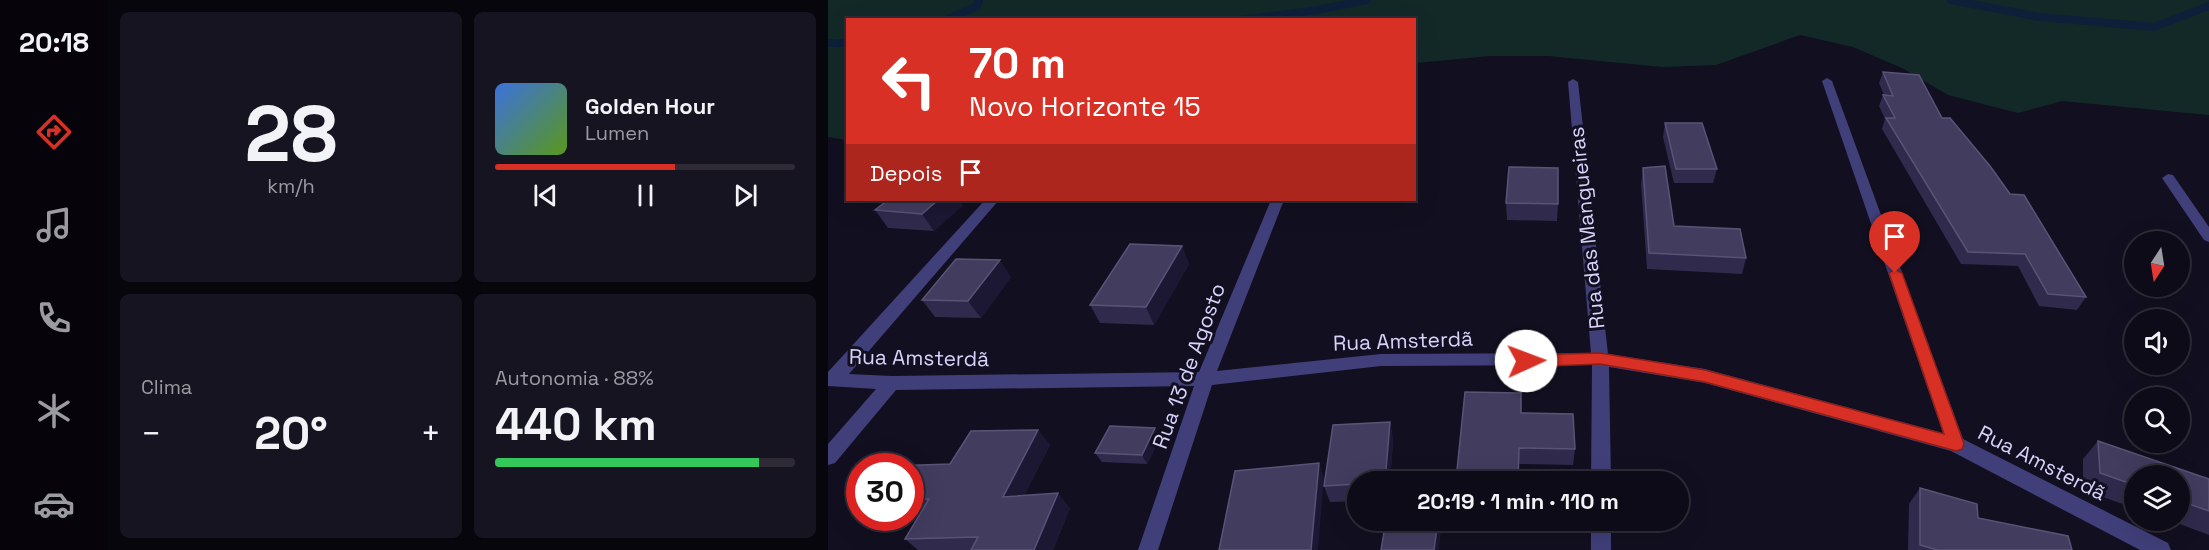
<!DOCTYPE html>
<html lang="pt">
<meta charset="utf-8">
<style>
:root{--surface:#0e0b18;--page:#171421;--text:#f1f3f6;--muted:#9b9ba2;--line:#2e2b37;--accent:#d93025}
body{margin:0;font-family:"Space Grotesk",sans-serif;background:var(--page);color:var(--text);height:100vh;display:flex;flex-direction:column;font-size:22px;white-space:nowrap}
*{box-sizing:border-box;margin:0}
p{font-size:20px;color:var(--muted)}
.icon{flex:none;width:33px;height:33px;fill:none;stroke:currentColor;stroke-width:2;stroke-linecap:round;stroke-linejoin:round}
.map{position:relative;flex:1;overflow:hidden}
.panel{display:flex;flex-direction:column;gap:12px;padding:12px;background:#08060d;width:720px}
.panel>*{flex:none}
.guide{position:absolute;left:18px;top:18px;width:570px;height:183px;border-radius:0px;box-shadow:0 6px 24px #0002,0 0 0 2px var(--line);background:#d93025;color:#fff;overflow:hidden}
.needle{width:39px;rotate:192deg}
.buttons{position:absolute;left:1296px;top:231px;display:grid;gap:12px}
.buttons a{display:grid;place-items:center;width:66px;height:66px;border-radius:50%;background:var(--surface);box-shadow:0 6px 24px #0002,0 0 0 2px var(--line);font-size:30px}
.speed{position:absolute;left:18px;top:453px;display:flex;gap:12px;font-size:30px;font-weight:700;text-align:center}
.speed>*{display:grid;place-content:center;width:78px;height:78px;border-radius:50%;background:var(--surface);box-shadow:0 6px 24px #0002,0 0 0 2px var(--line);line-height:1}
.speed .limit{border:9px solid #d22;background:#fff;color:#111}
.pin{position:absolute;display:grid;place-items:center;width:51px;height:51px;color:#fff;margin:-62px -26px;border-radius:50% 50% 50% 0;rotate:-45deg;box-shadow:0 0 6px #0007}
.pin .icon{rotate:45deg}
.me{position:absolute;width:66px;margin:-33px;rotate:88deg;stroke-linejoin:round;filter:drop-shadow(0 0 4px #0008)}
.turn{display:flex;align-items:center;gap:21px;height:126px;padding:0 24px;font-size:27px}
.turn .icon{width:78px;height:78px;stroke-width:2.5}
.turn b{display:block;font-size:42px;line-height:51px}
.then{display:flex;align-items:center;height:57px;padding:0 24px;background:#0003;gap:12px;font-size:22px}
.big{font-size:45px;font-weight:700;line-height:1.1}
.panel .tile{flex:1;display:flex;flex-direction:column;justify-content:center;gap:9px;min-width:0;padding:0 21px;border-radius:9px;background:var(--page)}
.panel .dial{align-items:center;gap:0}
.dial b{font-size:78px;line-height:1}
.song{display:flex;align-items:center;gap:18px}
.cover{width:72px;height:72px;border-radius:9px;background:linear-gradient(135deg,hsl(220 70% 55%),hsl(90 70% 35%))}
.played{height:6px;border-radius:3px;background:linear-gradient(90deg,var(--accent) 60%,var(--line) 60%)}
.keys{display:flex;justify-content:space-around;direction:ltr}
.heat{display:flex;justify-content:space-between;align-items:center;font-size:33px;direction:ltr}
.charge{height:9px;border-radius:4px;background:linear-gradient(90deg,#34c759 88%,var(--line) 0)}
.panel .tiles{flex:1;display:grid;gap:12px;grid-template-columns:repeat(2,1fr)}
.trip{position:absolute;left:519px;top:471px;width:342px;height:60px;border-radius:30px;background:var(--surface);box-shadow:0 6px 24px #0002,0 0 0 2px var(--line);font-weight:700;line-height:60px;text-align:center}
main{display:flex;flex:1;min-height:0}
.dock{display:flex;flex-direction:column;width:108px;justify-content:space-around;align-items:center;background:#06040a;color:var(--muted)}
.dock .icon{width:42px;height:42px}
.dock .active{color:var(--accent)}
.dock b{font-size:27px;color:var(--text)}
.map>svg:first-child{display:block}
.green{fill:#132928}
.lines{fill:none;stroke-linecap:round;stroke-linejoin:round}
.stream{stroke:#0e1f3a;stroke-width:8}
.street{fill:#403f7a;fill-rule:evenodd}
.wall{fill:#302a4c}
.shaded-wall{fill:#1c1733}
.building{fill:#423c5f;stroke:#595477;stroke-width:1.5}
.route{fill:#d93025;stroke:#8d1f18;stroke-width:1.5}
.labels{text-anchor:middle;stroke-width:6;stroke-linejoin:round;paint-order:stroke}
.street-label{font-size:21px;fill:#d7d3fb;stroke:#120f20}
</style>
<main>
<nav class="dock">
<b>20:18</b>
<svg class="icon active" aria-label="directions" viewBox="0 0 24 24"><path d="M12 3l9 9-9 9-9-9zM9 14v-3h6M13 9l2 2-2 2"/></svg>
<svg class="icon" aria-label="music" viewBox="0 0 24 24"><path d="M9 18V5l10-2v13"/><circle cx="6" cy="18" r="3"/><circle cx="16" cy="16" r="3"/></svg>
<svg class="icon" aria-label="phone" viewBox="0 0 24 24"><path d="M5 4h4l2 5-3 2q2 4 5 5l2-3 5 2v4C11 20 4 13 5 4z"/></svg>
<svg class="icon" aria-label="climate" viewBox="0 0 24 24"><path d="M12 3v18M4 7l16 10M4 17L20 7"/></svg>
<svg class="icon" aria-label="car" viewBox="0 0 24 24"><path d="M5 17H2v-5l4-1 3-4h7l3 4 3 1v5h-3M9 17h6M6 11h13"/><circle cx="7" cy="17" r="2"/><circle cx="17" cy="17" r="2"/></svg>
</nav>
<section class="panel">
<div class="tiles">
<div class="tile dial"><b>28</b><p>km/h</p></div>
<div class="tile">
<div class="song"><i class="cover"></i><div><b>Golden Hour</b><p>Lumen</p></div></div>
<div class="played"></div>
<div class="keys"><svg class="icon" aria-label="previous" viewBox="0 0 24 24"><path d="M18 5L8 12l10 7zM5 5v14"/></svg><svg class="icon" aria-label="pause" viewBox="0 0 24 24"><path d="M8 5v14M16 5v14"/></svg><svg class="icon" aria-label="next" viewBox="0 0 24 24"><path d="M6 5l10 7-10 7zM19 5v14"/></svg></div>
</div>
<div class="tile"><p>Clima</p>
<div class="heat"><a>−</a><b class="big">20°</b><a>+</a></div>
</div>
<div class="tile"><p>Autonomia · 88%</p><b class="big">440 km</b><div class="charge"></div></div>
</div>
</section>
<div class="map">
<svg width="1381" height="550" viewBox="0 0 1381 550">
<rect width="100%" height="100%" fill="#120f20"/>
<path class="green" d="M0 0H1381V115L1234 101 1190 113 1120 95 1074 68 1025 47 972 35 888 65 834 67 720 56H662L587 63 586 20H20L19 140 0 137Z"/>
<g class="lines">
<path class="stream" d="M1123 0 1212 17 1326 27 1381 6
M118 20 149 6 151 0
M413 20 489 10 539 0
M0 43H20"/>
<path class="street" d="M999 78 1004 81 1135 439 1340 543 1343 550H1312L1123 451 877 383 781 367 783 482H763L764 365 553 366 384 385 330 550H310L366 386 68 390 7 463 0 465V444L48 389 0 386V372L157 200H171L21 374 64 376 371 372 443 200H456L389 371 553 354 763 353 740 82 745 79 750 82 780 354 877 369 1115 433 994 81Z
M1340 174 1345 175 1381 227V242L1376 240 1334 178Z
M763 520H783V550H763Z"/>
</g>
<path class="wall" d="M1055 72 1114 118 1182 194 1258 297 1249 310 1211 306 1190 266 1133 264 1054 129 1057 119 1051 106 1055 95H1056L1051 83Z
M837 123 889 169 885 183H846L835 137Z
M815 168 846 226 918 258 914 274 819 269 813 184Z
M678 203 730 204 729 221 679 220Z
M135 205 106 231 60 228 47 210Z
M354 246 361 264 326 325 272 323 262 305Z
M183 277 153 318 107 317 94 300Z
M693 413 747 449 745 465 691 464V482H628V480Z
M562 422 565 440 562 482H530V501L502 502 496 486Z
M210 430 222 445 196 496 242 508 225 550H90L77 539 92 515H82V466L122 464Z
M332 438 319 464 274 462 267 453Z
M1270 441 1381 479V535L1341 520H1352V476H1306V508L1255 490V459Z
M1092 488 1150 518 1244 550H1080L1081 504Z"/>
<path class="shaded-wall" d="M110 200H131L135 205 106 231 94 214Z
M354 246 361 264 326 325 318 307Z
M172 260 183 277 153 318 140 301Z
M562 422 565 440 562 482H557Z
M327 428 332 438 319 464 314 455Z
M210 430 222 445 188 512 175 497Z
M491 463 496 478 490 550H483Z
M230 493 242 508 225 550H206Z
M610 520H614L611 550H606Z"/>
<path class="building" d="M1055 72 1091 75 1114 118H1122L1162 166 1182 194 1196 195 1258 297 1220 294 1197 254 1140 252 1058 118H1067L1055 95 1065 96Z
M837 123H874L889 169H848Z
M837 166 846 226 912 229 918 258 821 253 815 168Z
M681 167 730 168V204L678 203Z
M60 200H110L94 214 47 210Z
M302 244 354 246 318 307 262 305Z
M128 259 172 260 140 301 94 300Z
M637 392 693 393V413L745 414 747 449 691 448 690 482 628 480Z
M562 422 557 482H530V484L496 486 505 425Z
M282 426 327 428 314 455 267 453Z
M210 430 175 497 230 493 206 550H143L150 537 77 539 101 499 82 500V466H62H63L122 464 143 431Z
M1270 441 1381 479V511L1352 501V476H1306V485L1272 473Z
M491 463 483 550H391L407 471Z
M566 476 614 478V482H565Z
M1092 488 1149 504 1150 518 1240 536 1244 550H1109L1092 545Z
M558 520H610L606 550H553Z"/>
<path class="route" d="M1067 269 1074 273 1136 444 1134 449 1128 451 877 382 772 364 698 367 693 365 690 361 693 357 698 355 772 353 877 370 1116 434 1061 273Z"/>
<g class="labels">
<g class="street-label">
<text transform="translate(759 228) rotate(-96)" y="7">Rua das Mangueiras</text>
<text transform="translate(575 341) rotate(-2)" y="7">Rua Amsterdã</text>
<text transform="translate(91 358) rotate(1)" y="7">Rua Amsterdã</text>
<text transform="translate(361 366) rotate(-70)" y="7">Rua 13 de Agosto</text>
<text transform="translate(1214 463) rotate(27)" y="7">Rua Amsterdã</text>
</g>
</g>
</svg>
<div class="buttons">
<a><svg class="needle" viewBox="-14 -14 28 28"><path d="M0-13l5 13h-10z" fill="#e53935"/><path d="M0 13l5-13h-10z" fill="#9b9ba2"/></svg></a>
<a><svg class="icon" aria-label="sound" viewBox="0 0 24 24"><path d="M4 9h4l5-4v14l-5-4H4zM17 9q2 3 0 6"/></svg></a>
<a><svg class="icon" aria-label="search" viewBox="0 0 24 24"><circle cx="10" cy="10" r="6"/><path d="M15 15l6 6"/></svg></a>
<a><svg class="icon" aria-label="layers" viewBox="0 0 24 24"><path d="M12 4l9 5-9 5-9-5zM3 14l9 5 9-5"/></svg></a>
</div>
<div class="speed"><div class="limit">30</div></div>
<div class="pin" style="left:1067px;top:273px;background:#d93025"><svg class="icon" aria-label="arrive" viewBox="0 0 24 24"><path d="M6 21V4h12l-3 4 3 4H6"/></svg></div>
<svg class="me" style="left:698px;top:361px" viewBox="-20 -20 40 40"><circle r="19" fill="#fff"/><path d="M0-13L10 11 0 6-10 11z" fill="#d93025"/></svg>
<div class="trip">20:19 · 1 min · 110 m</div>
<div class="guide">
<div class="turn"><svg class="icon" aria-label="left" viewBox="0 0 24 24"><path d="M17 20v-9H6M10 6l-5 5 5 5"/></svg><div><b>70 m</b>Novo Horizonte 15</div></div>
<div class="then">Depois<svg class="icon" aria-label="arrive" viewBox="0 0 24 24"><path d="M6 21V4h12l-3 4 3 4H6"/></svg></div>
</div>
</div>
</main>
